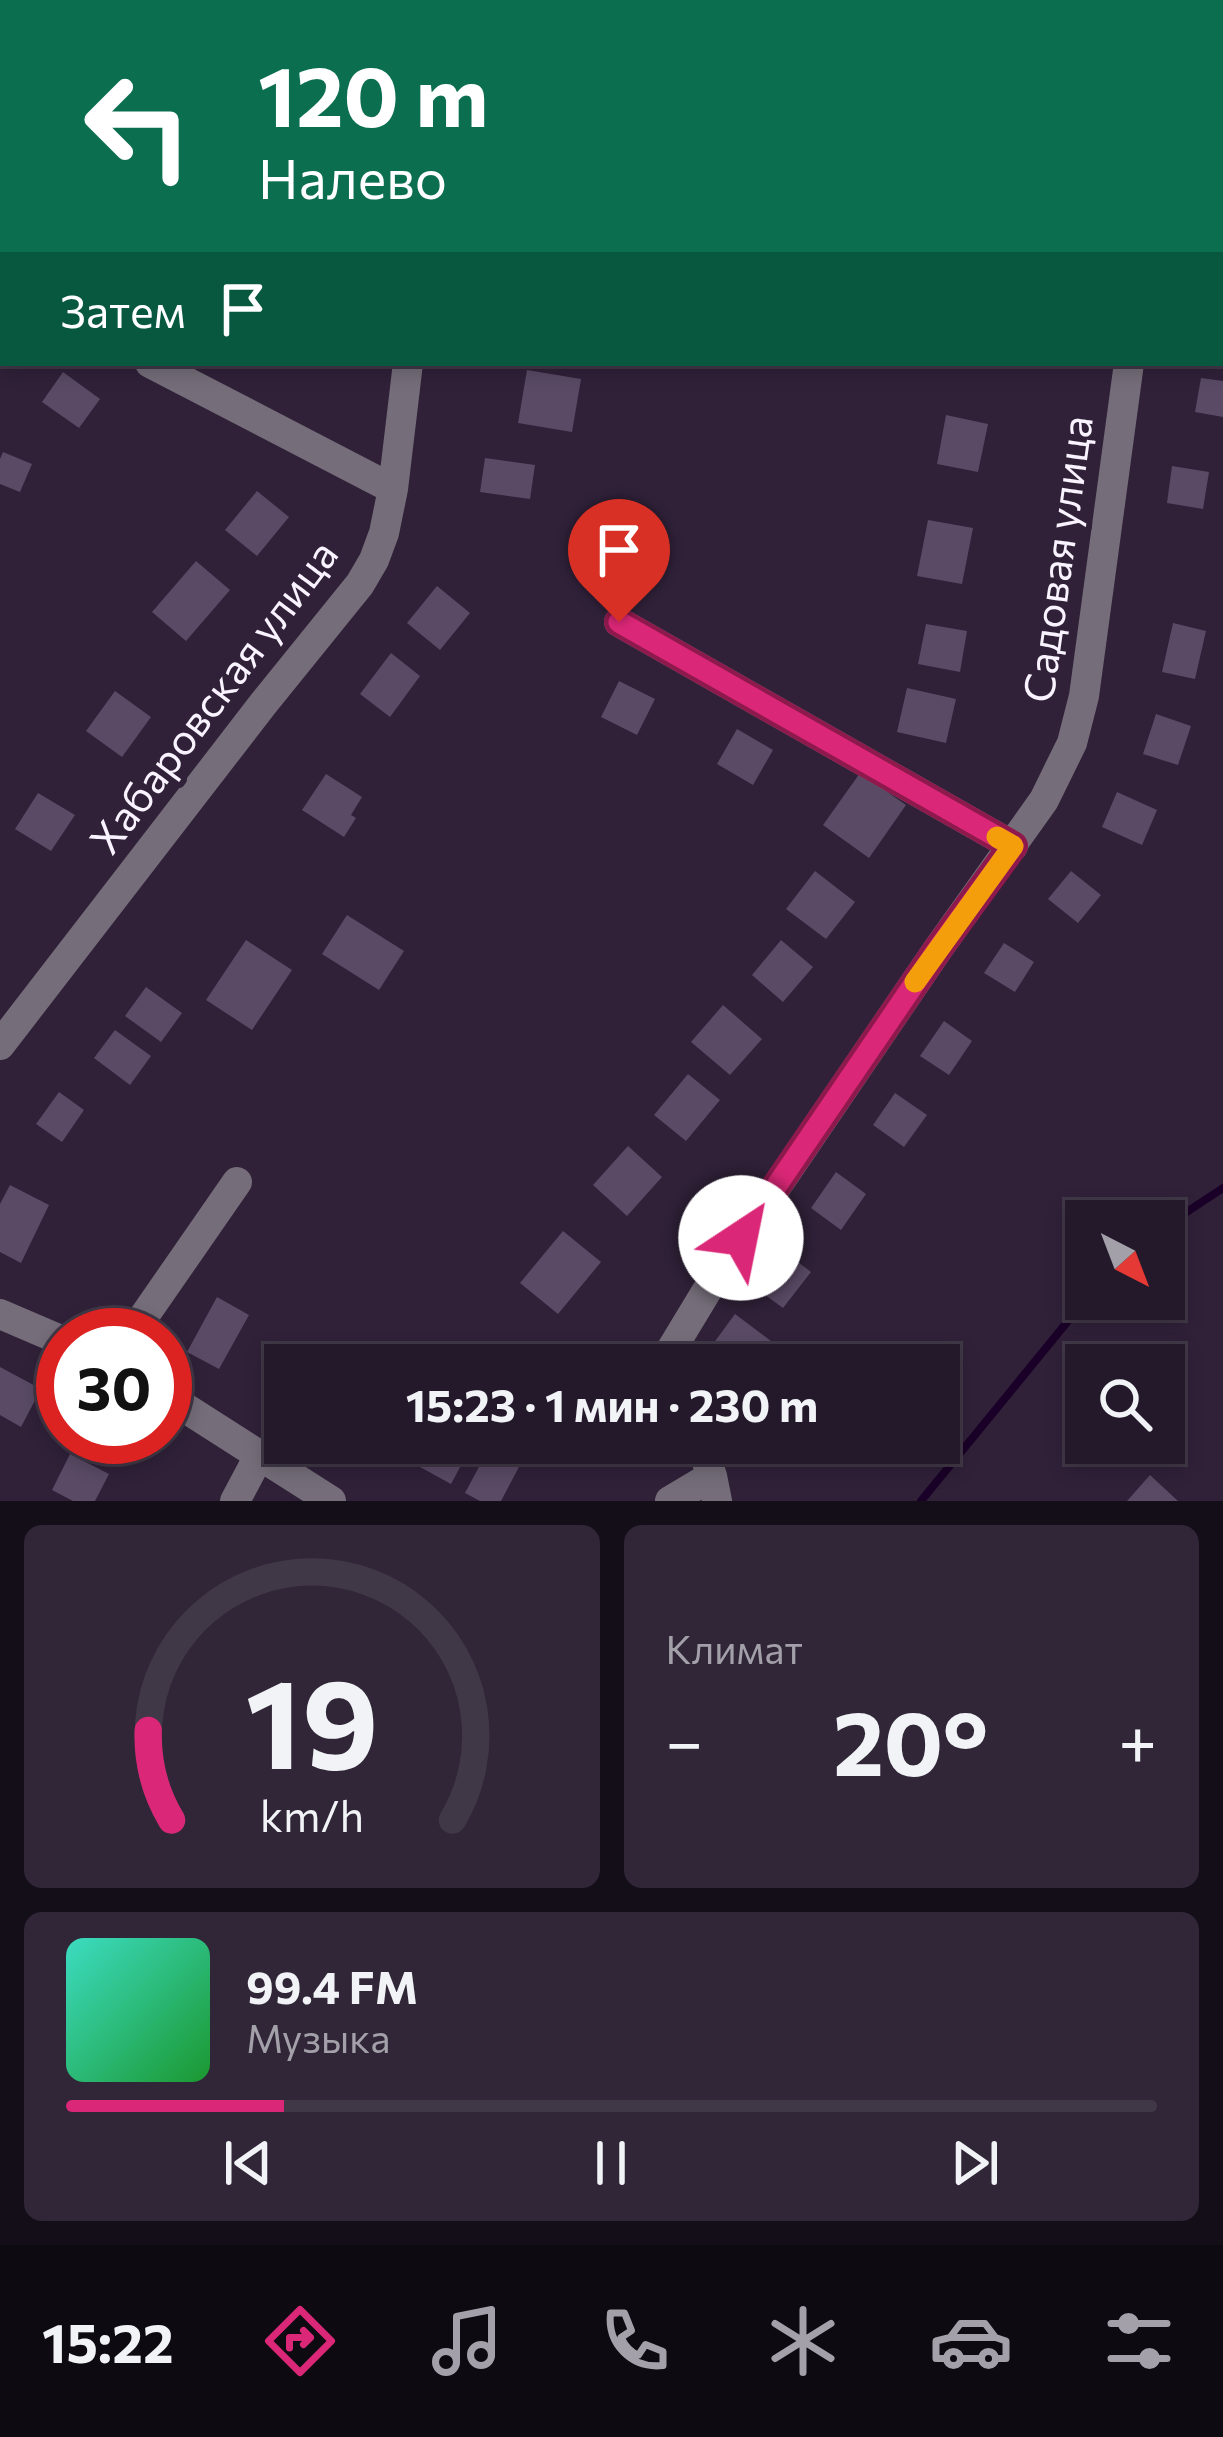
<!DOCTYPE html>
<html lang="ru">
<meta charset="utf-8">
<style>
:root{--surface:#24192b;--page:#302637;--text:#f1f3f6;--muted:#a3a0a9;--line:#413847;--accent:#db2777}
body{margin:0;font-family:Commissioner,sans-serif;background:var(--page);color:var(--text);height:100vh;display:flex;flex-direction:column;font-size:45px;white-space:nowrap}
*{box-sizing:border-box;margin:0}
p{font-size:39px;color:var(--muted)}
.icon{flex:none;width:66px;height:66px;fill:none;stroke:currentColor;stroke-width:2;stroke-linecap:round;stroke-linejoin:round}
.map{position:relative;height:1501px;overflow:hidden}
.panel{display:flex;flex-direction:column;gap:24px;padding:24px;background:#140e18;flex:1}
.panel>*{flex:none}
.top-card{position:absolute;left:0px;top:0px;width:1224px;height:366px;box-shadow:0 6px 18px #0003,0 0 0 3px var(--line);background:#0b6e4f;color:#fff;overflow:hidden}
.needle{width:78px;rotate:138deg}
.tools{position:absolute;left:1065px;top:1200px;display:grid;gap:24px}
.tools a{display:grid;place-items:center;width:120px;height:120px;border-radius:0px;background:var(--surface);box-shadow:0 6px 18px #0003,0 0 0 3px var(--line);font-size:60px}
.speed{position:absolute;left:36px;top:1308px;display:flex;gap:24px;font-size:60px;font-weight:700;text-align:center}
.speed>*{display:grid;place-content:center;width:156px;height:156px;border-radius:50%;background:var(--surface);box-shadow:0 6px 18px #0003,0 0 0 3px var(--line);line-height:1}
.speed .limit{border:18px solid #d22;background:#fff;color:#111}
.pin{position:absolute;display:grid;place-items:center;width:102px;height:102px;color:#fff;margin:-123px -51px;border-radius:50% 50% 50% 0;rotate:-45deg;box-shadow:0 0 12px #0007}
.pin .icon{rotate:45deg}
.me{position:absolute;width:132px;margin:-66px;rotate:34deg;stroke-linejoin:round;filter:drop-shadow(0 0 9px #0008)}
.turn{display:flex;align-items:center;gap:42px;height:252px;padding:0 60px;font-size:54px}
.turn .icon{width:156px;height:156px;stroke-width:2.5}
.turn b{display:block;font-size:84px;line-height:102px}
.then{display:flex;align-items:center;height:114px;padding:0 60px;background:#0003;gap:24px;font-size:45px}
.big{font-size:90px;font-weight:700;line-height:1.1}
.panel .widget{flex:1;display:flex;flex-direction:column;justify-content:center;gap:18px;min-width:0;padding:0 42px;border-radius:18px;background:var(--page)}
.panel .dial{align-items:center;gap:0}
.dial svg{height:312px;overflow:visible;fill:none;stroke:var(--line);stroke-width:7;stroke-linecap:round;text-anchor:middle}
.dial text{fill:var(--text);stroke:none}
.song{display:flex;align-items:center;gap:36px}
.cover{width:144px;height:144px;border-radius:18px;background:linear-gradient(135deg,hsl(170 70% 55%),hsl(130 70% 35%))}
.played{height:12px;border-radius:6px;background:linear-gradient(90deg,var(--accent) 20%,var(--line) 20%)}
.keys{display:flex;justify-content:space-around;direction:ltr}
.heat{display:flex;justify-content:space-between;align-items:center;font-size:66px;direction:ltr}
.panel .tiles{flex:1;display:grid;gap:24px;grid-template-columns:1fr 1fr}
.widget:last-child{grid-column:span 2}
.trip{position:absolute;left:264px;top:1344px;width:696px;height:120px;border-radius:0px;background:var(--surface);box-shadow:0 6px 18px #0003,0 0 0 3px var(--line);font-weight:700;line-height:120px;text-align:center}
.menu{display:flex;height:192px;justify-content:space-around;align-items:center;background:#0e0a11;color:var(--muted)}
.menu .icon{width:84px;height:84px}
.menu .current{color:var(--accent)}
.menu b{font-size:54px;color:var(--text)}
.map>svg:first-child{display:block}
.lines{fill:none;stroke-linecap:round;stroke-linejoin:round}
.stream{stroke:#1a0028;stroke-width:8}
.building{fill:#5a4a65}
.minor{stroke:#756e7a;stroke-width:30}
.route-casing{stroke:#8e194d;stroke-width:30}
.route{stroke:#db2777;stroke-width:21}
.slow{stroke:#f59e0b;stroke-width:21}
.labels{text-anchor:middle;stroke-width:12;stroke-linejoin:round;paint-order:stroke}
.street-label{font-size:42px;fill:#f9f2ff;stroke:#302139}
</style>
<div class="map">
<svg width="1223" height="1501" viewBox="0 0 1223 1501">
<rect width="100%" height="100%" fill="#302139"/>
<g class="lines">
<path class="stream" d="M1164 1227 1223 1188
M921 1501 1086 1299"/>
</g>
<path class="building" d="M527 370 581 379 572 432 518 423Z
M63 372 100 399 79 428 42 402Z
M1201 378 1223 381V417L1195 412Z
M946 415 988 424 978 472 937 464Z
M3 452 32 464 20 492 0 484V459Z
M485 458 535 465 530 499 480 492Z
M1172 466 1209 472 1203 509 1167 503Z
M257 491 289 517 257 556 225 530Z
M928 520 973 528 962 584 917 576Z
M196 561 230 590 186 641 152 612Z
M437 586 470 613 440 650 407 623Z
M1173 623 1206 631 1195 679 1162 672Z
M926 624 967 631 960 672 918 664Z
M391 653 420 676 390 717 360 694Z
M619 681 655 699 637 735 601 717Z
M907 688 956 699 946 743 897 732Z
M115 691 151 717 122 757 86 731Z
M1156 714 1191 726 1178 765 1143 754Z
M737 729 773 750 753 785 717 764Z
M860 773 906 805 869 858 823 825Z
M326 774 362 797 351 815 356 818 344 837 302 810Z
M1117 792 1157 810 1142 845 1102 827Z
M38 793 75 815 51 851 15 829Z
M815 871 855 902 826 939 786 909Z
M1071 871 1101 895 1078 923 1048 899Z
M347 915 404 951 379 990 322 954Z
M246 940 292 970 252 1030 206 1000Z
M781 940 813 967 783 1002 752 975Z
M1004 943 1034 962 1015 992 984 973Z
M146 987 182 1013 161 1042 125 1016Z
M723 1005 762 1039 730 1075 691 1042Z
M944 1021 972 1041 949 1075 920 1056Z
M115 1030 151 1056 130 1085 94 1058Z
M688 1074 720 1100 686 1141 654 1115Z
M59 1092 84 1110 62 1142 36 1124Z
M895 1093 927 1115 904 1147 873 1125Z
M628 1146 662 1177 627 1216 593 1185Z
M836 1172 866 1194 841 1230 811 1208Z
M10 1185 49 1205 21 1263 0 1252V1204Z
M563 1231 601 1262 558 1314 520 1283Z
M782 1250 811 1272 783 1308 754 1287Z
M217 1297 249 1315 219 1369 187 1352Z
M735 1314 783 1350 772 1365H702L699 1363Z
M0 1367 41 1389 21 1427 0 1415Z
M433 1443H473L451 1484 420 1467Z
M489 1448 520 1465 501 1501H480L465 1493Z
M70 1454 109 1474 95 1501H73L52 1490Z
M1150 1475 1178 1501H1127Z"/>
<g class="lines">
<path class="minor" d="M450 3V0
M1179 3V0
M0 285 3 286
M150 363 393 489
M619 622 1013 846
M0 1045 263 704 360 584 374 560 384 533 393 489 408 363
M0 1314 63 1341
M131 1335 237 1182
M671 1365 668 1355 717 1274 938 949 1044 800 1072 743 1084 696 1129 363
M165 1395 331 1501
M700 1443 712 1476 717 1501
M235 1501 260 1454
M670 1501 712 1476"/>
</g>
<g class="lines">
<g class="route-casing">
<path id="route" d="M619 622 1013 846 938 949 741 1238"/>
</g>
<use href="#route" class="route"/>
<path class="slow" d="M915 982 1013 846 997 837"/>
</g>
<g class="labels">
<g class="street-label">
<text transform="translate(1058 559) rotate(-82)" y="15">Садовая улица</text>
<text transform="translate(214 697) rotate(-53)" y="15">Хабаровская улица</text>
</g>
</g>
</svg>
<div class="tools">
<a><svg class="needle" viewBox="-14 -14 28 28"><path d="M0-13l5 13h-10z" fill="#e53935"/><path d="M0 13l5-13h-10z" fill="#a3a0a9"/></svg></a>
<a><svg class="icon" aria-label="search" viewBox="0 0 24 24"><circle cx="10" cy="10" r="6"/><path d="M15 15l6 6"/></svg></a>
</div>
<div class="speed"><div class="limit">30</div></div>
<div class="pin" style="left:619px;top:622px;background:#d93025"><svg class="icon" aria-label="arrive" viewBox="0 0 24 24"><path d="M6 21V4h12l-3 4 3 4H6"/></svg></div>
<svg class="me" style="left:741px;top:1238px" viewBox="-20 -20 40 40"><circle r="19" fill="#fff"/><path d="M0-13L10 11 0 6-10 11z" fill="#db2777"/></svg>
<div class="trip">15:23 · 1 мин · 230 m</div>
<div class="top-card">
<div class="turn"><svg class="icon" aria-label="left" viewBox="0 0 24 24"><path d="M17 20v-9H6M10 6l-5 5 5 5"/></svg><div><b>120 m</b>Налево</div></div>
<div class="then">Затем<svg class="icon" aria-label="arrive" viewBox="0 0 24 24"><path d="M6 21V4h12l-3 4 3 4H6"/></svg></div>
</div>
</div>
<section class="panel">
<div class="tiles">
<div class="widget dial"><svg viewBox="0 0 100 80">
<path d="M14 69A42 42 0 1 1 86 69"/>
<path d="M14 69A42 42 0 0 1 8 46" stroke="#db2777"/>
<text x="50" y="56" font-size="32" font-weight="700">19</text>
<text x="50" y="72" font-size="11">km/h</text>
</svg></div>
<div class="widget"><p>Климат</p>
<div class="heat"><a>−</a><b class="big">20°</b><a>+</a></div>
</div>
<div class="widget">
<div class="song"><i class="cover"></i><div><b>99.4 FM</b><p>Музыка</p></div></div>
<div class="played"></div>
<div class="keys"><svg class="icon" aria-label="previous" viewBox="0 0 24 24"><path d="M18 5L8 12l10 7zM5 5v14"/></svg><svg class="icon" aria-label="pause" viewBox="0 0 24 24"><path d="M8 5v14M16 5v14"/></svg><svg class="icon" aria-label="next" viewBox="0 0 24 24"><path d="M6 5l10 7-10 7zM19 5v14"/></svg></div>
</div>
</div>
</section>
<nav class="menu">
<b>15:22</b>
<svg class="icon current" aria-label="directions" viewBox="0 0 24 24"><path d="M12 3l9 9-9 9-9-9zM9 14v-3h6M13 9l2 2-2 2"/></svg>
<svg class="icon" aria-label="music" viewBox="0 0 24 24"><path d="M9 18V5l10-2v13"/><circle cx="6" cy="18" r="3"/><circle cx="16" cy="16" r="3"/></svg>
<svg class="icon" aria-label="phone" viewBox="0 0 24 24"><path d="M5 4h4l2 5-3 2q2 4 5 5l2-3 5 2v4C11 20 4 13 5 4z"/></svg>
<svg class="icon" aria-label="climate" viewBox="0 0 24 24"><path d="M12 3v18M4 7l16 10M4 17L20 7"/></svg>
<svg class="icon" aria-label="car" viewBox="0 0 24 24"><path d="M5 17H2v-5l4-1 3-4h7l3 4 3 1v5h-3M9 17h6M6 11h13"/><circle cx="7" cy="17" r="2"/><circle cx="17" cy="17" r="2"/></svg>
<svg class="icon" aria-label="filters" viewBox="0 0 24 24"><path d="M4 7h16M4 17h16"/><circle cx="9" cy="7" r="2"/><circle cx="15" cy="17" r="2"/></svg>
</nav>
